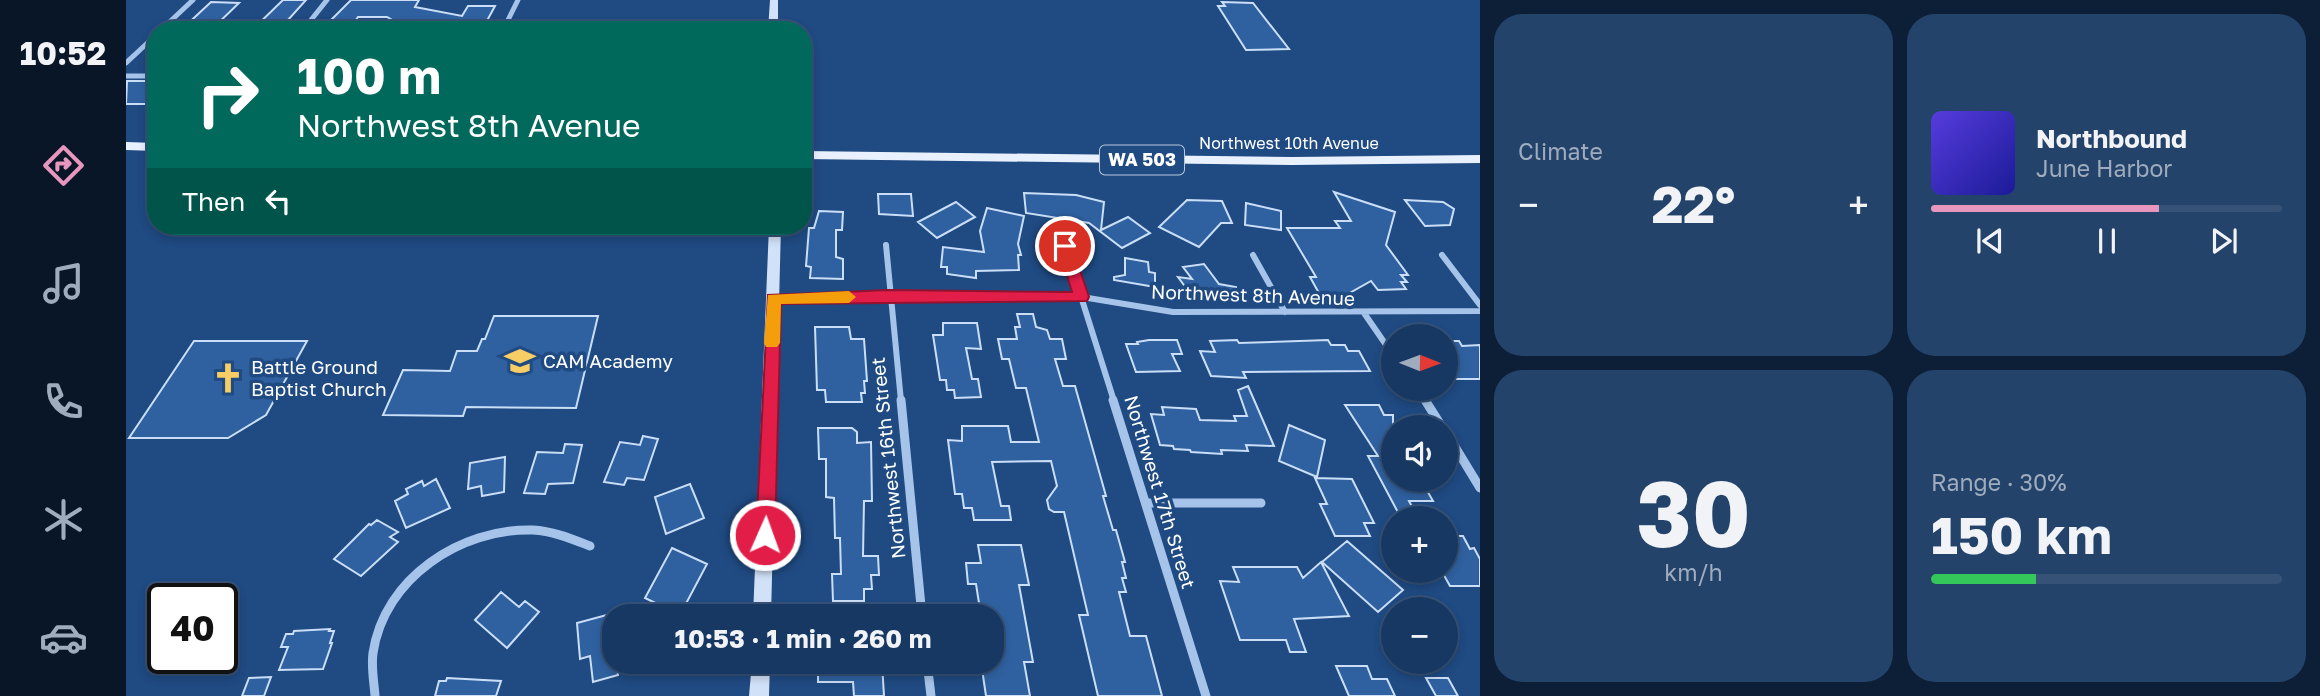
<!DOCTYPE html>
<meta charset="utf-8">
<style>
:root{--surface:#173862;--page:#24436b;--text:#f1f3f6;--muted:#9eacbe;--line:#365277;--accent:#e797bd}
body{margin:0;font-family:"Golos Text",sans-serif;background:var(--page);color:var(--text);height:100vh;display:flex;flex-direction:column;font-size:26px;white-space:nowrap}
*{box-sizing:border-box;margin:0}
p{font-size:23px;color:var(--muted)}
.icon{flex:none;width:38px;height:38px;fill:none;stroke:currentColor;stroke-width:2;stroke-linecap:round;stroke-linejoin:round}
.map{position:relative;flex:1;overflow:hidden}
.panel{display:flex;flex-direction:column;gap:14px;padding:14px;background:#0d1f36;width:840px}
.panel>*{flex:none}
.hud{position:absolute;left:21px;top:21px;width:665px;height:214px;border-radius:28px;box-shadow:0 4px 10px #0003,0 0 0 2px var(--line);background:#00695c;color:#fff;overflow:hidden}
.needle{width:46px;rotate:91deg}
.buttons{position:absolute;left:1255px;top:324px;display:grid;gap:14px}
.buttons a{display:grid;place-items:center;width:77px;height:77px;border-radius:50%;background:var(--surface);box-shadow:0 4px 10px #0003,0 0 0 2px var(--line);font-size:35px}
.speed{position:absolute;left:21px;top:583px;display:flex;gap:14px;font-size:35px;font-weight:700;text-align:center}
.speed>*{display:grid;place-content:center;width:91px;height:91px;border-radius:50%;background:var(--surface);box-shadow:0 4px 10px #0003,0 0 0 2px var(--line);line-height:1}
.speed .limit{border:4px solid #111;border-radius:10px;background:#fff;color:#111}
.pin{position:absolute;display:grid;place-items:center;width:60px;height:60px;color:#fff;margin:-30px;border:4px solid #fff;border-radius:50%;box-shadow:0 2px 7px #0007}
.me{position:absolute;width:77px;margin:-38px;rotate:2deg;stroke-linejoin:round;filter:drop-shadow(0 0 5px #0008)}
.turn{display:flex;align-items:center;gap:24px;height:147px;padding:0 35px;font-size:32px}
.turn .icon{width:91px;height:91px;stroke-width:2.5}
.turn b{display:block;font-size:49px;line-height:60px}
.then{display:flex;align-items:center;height:66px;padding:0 35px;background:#0003;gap:14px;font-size:26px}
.big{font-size:52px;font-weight:700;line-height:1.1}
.panel .tile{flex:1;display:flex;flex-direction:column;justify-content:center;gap:10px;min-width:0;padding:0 24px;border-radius:28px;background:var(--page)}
.panel .dial{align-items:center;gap:0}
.dial b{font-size:91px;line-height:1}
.song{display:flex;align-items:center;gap:21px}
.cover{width:84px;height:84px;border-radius:10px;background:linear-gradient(135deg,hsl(250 70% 55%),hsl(240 70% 35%))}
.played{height:7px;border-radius:4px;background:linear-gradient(90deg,var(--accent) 65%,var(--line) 65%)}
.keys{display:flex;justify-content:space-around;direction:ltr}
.heat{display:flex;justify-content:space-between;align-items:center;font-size:38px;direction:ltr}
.charge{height:10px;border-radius:5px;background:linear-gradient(90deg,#34c759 30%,var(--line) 0)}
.panel .tiles{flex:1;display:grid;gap:14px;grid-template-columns:repeat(2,1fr)}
.trip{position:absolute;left:476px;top:604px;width:402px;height:70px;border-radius:28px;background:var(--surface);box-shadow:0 4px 10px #0003,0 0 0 2px var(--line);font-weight:700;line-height:70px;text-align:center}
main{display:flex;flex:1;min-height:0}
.menu{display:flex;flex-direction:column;width:126px;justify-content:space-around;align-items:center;background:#091627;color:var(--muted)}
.menu .icon{width:49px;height:49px}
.menu .current{color:var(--accent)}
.menu b{font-size:32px;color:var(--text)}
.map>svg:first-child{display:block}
.building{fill:#2f61a0;stroke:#cadef7;stroke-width:2}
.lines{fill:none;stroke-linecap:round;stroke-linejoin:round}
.street-far2{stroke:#a6c4e9;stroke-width:5}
.street-far1{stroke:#a6c4e9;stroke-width:6}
.street{stroke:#a6c4e9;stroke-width:9}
.secondary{fill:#d1e1f7;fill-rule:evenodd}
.primary{fill:#e9f1fe;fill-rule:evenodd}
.route{fill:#e11d48;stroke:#92132f;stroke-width:2}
.slow{fill:#f59e0b}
.labels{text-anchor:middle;stroke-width:7;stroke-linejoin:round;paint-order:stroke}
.far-street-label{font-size:16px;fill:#fff;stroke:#1f4a82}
.shield{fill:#1f4a82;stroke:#bcc9da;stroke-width:2}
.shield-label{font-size:18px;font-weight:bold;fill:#fff}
.street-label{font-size:19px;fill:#fff;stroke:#1f4a82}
.poi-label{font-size:19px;fill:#fff;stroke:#1f4a82;text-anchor:start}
</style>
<main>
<nav class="menu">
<b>10:52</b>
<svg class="icon current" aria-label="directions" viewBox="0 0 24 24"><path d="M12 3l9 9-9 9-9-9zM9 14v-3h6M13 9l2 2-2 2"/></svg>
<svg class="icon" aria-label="music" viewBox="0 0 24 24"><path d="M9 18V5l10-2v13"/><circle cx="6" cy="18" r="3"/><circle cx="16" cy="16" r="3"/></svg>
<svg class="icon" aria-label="phone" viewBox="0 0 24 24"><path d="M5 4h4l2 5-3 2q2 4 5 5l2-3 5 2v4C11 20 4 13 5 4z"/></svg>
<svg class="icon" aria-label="climate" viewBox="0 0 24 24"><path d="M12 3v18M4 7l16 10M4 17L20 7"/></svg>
<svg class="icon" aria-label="car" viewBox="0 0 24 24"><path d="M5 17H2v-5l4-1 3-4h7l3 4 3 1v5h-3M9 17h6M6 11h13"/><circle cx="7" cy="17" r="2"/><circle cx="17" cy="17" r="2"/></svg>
</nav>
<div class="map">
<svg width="1354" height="696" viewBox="0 0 1354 696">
<rect width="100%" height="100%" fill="#1f4a82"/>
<path class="building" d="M157 0H180L153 30H126Z
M225 0H293L289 7 336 16 342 6H369L356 30H313L270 22 261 17H232L223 30H203L206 26H199Z
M85 2 113 3 85 30H55Z
M1096 2 1127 3 1163 49 1120 50 1092 6H1099Z
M1 81H30V104H0Z
M1208 192 1269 212 1260 245 1282 275H1275L1281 282H1275L1280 289 1252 290 1245 281 1220 295H1194L1184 277H1190L1161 228H1214L1209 221H1225Z
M898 193 950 195 978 202 975 230 1002 217 1024 233 996 248 963 223 900 213Z
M752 194H785L787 216 753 214Z
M1061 200 1096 201 1106 223H1095L1073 247 1033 227Z
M1279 200 1317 202 1328 209 1324 225 1299 226Z
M830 202 849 217 811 238 792 222Z
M1120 203 1155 211V230L1119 225Z
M861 208 898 216 892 244 895 255H892L893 270 850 271V278L821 274V267H815L817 247 858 252 854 231Z
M693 211 717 212 716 230H710V257L717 259V279L684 278 685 267 680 266 683 228H688Z
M999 258 1022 262 1023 272 1029 273V287L988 280V277L999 275Z
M1078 264 1093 284 1110 287V289L1066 296 1052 277 1066 279 1057 267Z
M891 314H907L910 327 921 330 924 339H936L940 359H929L937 386H949L980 496H977L987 530H990L999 562H996L1000 578H996L1000 592H993L1004 636H1020L1036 696H972L953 615H962L938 512H928L923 509 921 500 931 486 925 461 866 462 875 506H883L885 520H848L846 508H838L836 494H829L822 440 836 441V426H882L885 442H913L900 388H890L883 359H876L872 339H891L889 327H894Z
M368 316H472L450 408 340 407 337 416 257 415 277 370 324 371 331 351H351L356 339H359Z
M817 323H851L855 349 840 348 846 379H852L855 397 829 398 828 390H821L820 380H814L807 335H817Z
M689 327H723L725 339H738L741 381H738L739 393H735L736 402H700L699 390H691Z
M1023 340H1051L1056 354H1046L1054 371 1010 372 1000 344H1012L1011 342Z
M1111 340 1113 343 1202 340 1205 345H1219L1222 351H1233L1244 371 1117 372 1120 378 1085 376 1074 351 1089 352 1084 341Z
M68 341H181L140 415 102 438H3Z
M1320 341H1333L1336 346 1354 345V379H1325L1320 371Z
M1122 386 1148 446 1120 445 1122 451 1095 450 1096 454 1065 452 1064 450 1048 449 1047 446 1034 445 1025 414 1038 415 1036 407 1070 409 1074 420 1110 421 1108 416H1121L1112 390Z
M1219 405H1253L1258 415H1267V480H1295L1307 501H1283L1292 518H1275L1242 456H1252Z
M1163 425 1199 440 1191 477 1153 461Z
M692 428H726L731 432V443L745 442 746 501H738L737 556H752L753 575H745L746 589H738V601H707L706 574H715L714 538H709L708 498 700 497V459H693Z
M517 436 532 439 518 480 501 478 498 485 478 482 494 442 514 445Z
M439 444 456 445 447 483 422 484 419 494 398 493 411 452 437 453Z
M379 457 378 492 356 496 355 486 342 489 344 463Z
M1189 478 1226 479 1248 523H1238L1244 536H1209L1194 504H1201Z
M310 479 324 508 280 528 269 501 282 494 280 489 296 481 298 486Z
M564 484 578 518 540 534 529 497Z
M251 520 272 532 264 537 272 542 235 576 208 559 243 524 245 525Z
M1320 536H1337L1344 549 1348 548 1354 559V586H1324L1315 570H1320Z
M1221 541 1277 590 1252 612 1196 562Z
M852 545H895L903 585H893L907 662H898L904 696H860L855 662H866V616H855L850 584H842L840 563H855Z
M546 548 581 564 554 615 519 598Z
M1195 562 1223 616 1168 619 1180 652H1164L1160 640H1114L1094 581 1113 582 1107 567H1171L1177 578Z
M375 592 393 607 399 601 413 612 381 648 349 620Z
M488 613V662H491L492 675 467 682 464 656 454 659 451 623Z
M204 629 203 631H208L204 643H206L197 669 153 670 162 647H155L160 634H167L168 631Z
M692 662H756L758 696H728L727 682H692Z
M1210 666H1241L1246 679H1261L1269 696H1223Z
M145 677 138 696H116L123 678Z
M321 678 375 681 370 696H309L313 681H320Z
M1300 678H1322L1332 696H1310Z"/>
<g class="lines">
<path class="street-far2" d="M35 30 67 0
M177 30 201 0
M377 30 392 0
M0 63 30 35
M0 76H30"/>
<path class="street-far1" d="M760 245 775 401
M939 246 988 401
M1127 255 1159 312
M1316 255 1354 305
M647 299 956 297 1047 312 1354 311
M1238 313 1267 355
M1292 388 1300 401"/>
<path class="street" d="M775 400 796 616
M987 400 1080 696
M1299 400 1316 427
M1320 432 1354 488
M1022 503H1135
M801 662 805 696
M249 696C248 682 245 667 247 653 258 578 335 528 407 530 427 531 446 539 464 546"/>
<path class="secondary" d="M644 0H652V30H642Z
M643 226H655L645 616H627Z
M626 662H644L643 696H623Z"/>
<path class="primary" d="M0 142 30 143V151L0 150Z
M677 151 1166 157 1354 155V163L1166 165 677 159Z"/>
</g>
<path class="route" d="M939 241 946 246 963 297 961 301 655 304 649 535 646 541 639 544 632 541 630 535 642 295 763 290 946 292 932 246Z"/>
<path class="slow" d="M723 291 730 297 723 303 655 304 654 343 651 347H640L638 343 642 295Z"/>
<defs>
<g id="school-bare" transform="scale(2.415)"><path d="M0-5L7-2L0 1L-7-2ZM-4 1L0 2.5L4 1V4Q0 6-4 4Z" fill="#f7cd66" stroke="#1f4a82" stroke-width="2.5" paint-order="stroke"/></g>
<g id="church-bare" transform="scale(2.415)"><path d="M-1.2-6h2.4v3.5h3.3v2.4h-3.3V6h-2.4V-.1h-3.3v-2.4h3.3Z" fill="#f7cd66" stroke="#1f4a82" stroke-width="2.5" paint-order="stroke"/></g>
</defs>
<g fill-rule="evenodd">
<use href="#school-bare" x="394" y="361"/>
<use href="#church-bare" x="102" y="378"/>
</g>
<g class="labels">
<g class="far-street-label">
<text x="1163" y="149">Northwest 10th Avenue</text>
</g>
<rect class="shield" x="974" y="145.5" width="84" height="29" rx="5"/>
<g class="shield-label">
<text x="1016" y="166">WA 503</text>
</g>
<g class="street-label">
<text transform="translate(1127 295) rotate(2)" y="7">Northwest 8th Avenue</text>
<text transform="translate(762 458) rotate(-96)" y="7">Northwest 16th Street</text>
<text transform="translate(1034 492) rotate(73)" y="7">Northwest 17th Street</text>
</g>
<g class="poi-label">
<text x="417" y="368">CAM Academy</text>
<text x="125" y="374">Battle Ground<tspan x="125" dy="22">Baptist Church</tspan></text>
</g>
</g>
</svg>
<div class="buttons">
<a><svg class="needle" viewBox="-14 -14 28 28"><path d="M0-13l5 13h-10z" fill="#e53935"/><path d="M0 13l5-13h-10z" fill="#9eacbe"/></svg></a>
<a><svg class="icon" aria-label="sound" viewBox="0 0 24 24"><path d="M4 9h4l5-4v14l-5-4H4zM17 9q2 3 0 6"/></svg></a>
<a>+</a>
<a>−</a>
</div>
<div class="speed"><div class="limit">40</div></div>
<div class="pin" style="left:939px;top:246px;background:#d93025"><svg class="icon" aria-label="arrive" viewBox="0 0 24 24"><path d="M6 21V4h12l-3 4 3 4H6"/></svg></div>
<svg class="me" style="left:639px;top:535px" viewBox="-20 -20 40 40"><circle r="17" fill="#e11d48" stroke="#fff" stroke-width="3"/><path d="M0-11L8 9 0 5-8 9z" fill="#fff"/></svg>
<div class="trip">10:53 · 1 min · 260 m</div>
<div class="hud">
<div class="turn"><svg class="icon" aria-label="right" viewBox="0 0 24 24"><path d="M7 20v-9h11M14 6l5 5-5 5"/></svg><div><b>100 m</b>Northwest 8th Avenue</div></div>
<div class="then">Then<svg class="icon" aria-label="left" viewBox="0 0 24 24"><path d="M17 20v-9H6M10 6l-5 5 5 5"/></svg></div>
</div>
</div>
<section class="panel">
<div class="tiles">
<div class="tile"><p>Climate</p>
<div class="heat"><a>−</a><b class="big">22°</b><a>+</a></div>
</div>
<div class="tile">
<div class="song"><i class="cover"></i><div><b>Northbound</b><p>June Harbor</p></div></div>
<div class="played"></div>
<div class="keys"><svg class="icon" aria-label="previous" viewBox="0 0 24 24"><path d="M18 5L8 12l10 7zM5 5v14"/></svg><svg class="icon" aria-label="pause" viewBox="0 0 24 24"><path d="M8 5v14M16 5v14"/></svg><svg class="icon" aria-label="next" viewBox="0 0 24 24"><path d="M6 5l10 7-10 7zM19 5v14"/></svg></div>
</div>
<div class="tile dial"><b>30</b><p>km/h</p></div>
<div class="tile"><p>Range · 30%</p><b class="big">150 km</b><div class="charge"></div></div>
</div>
</section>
</main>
